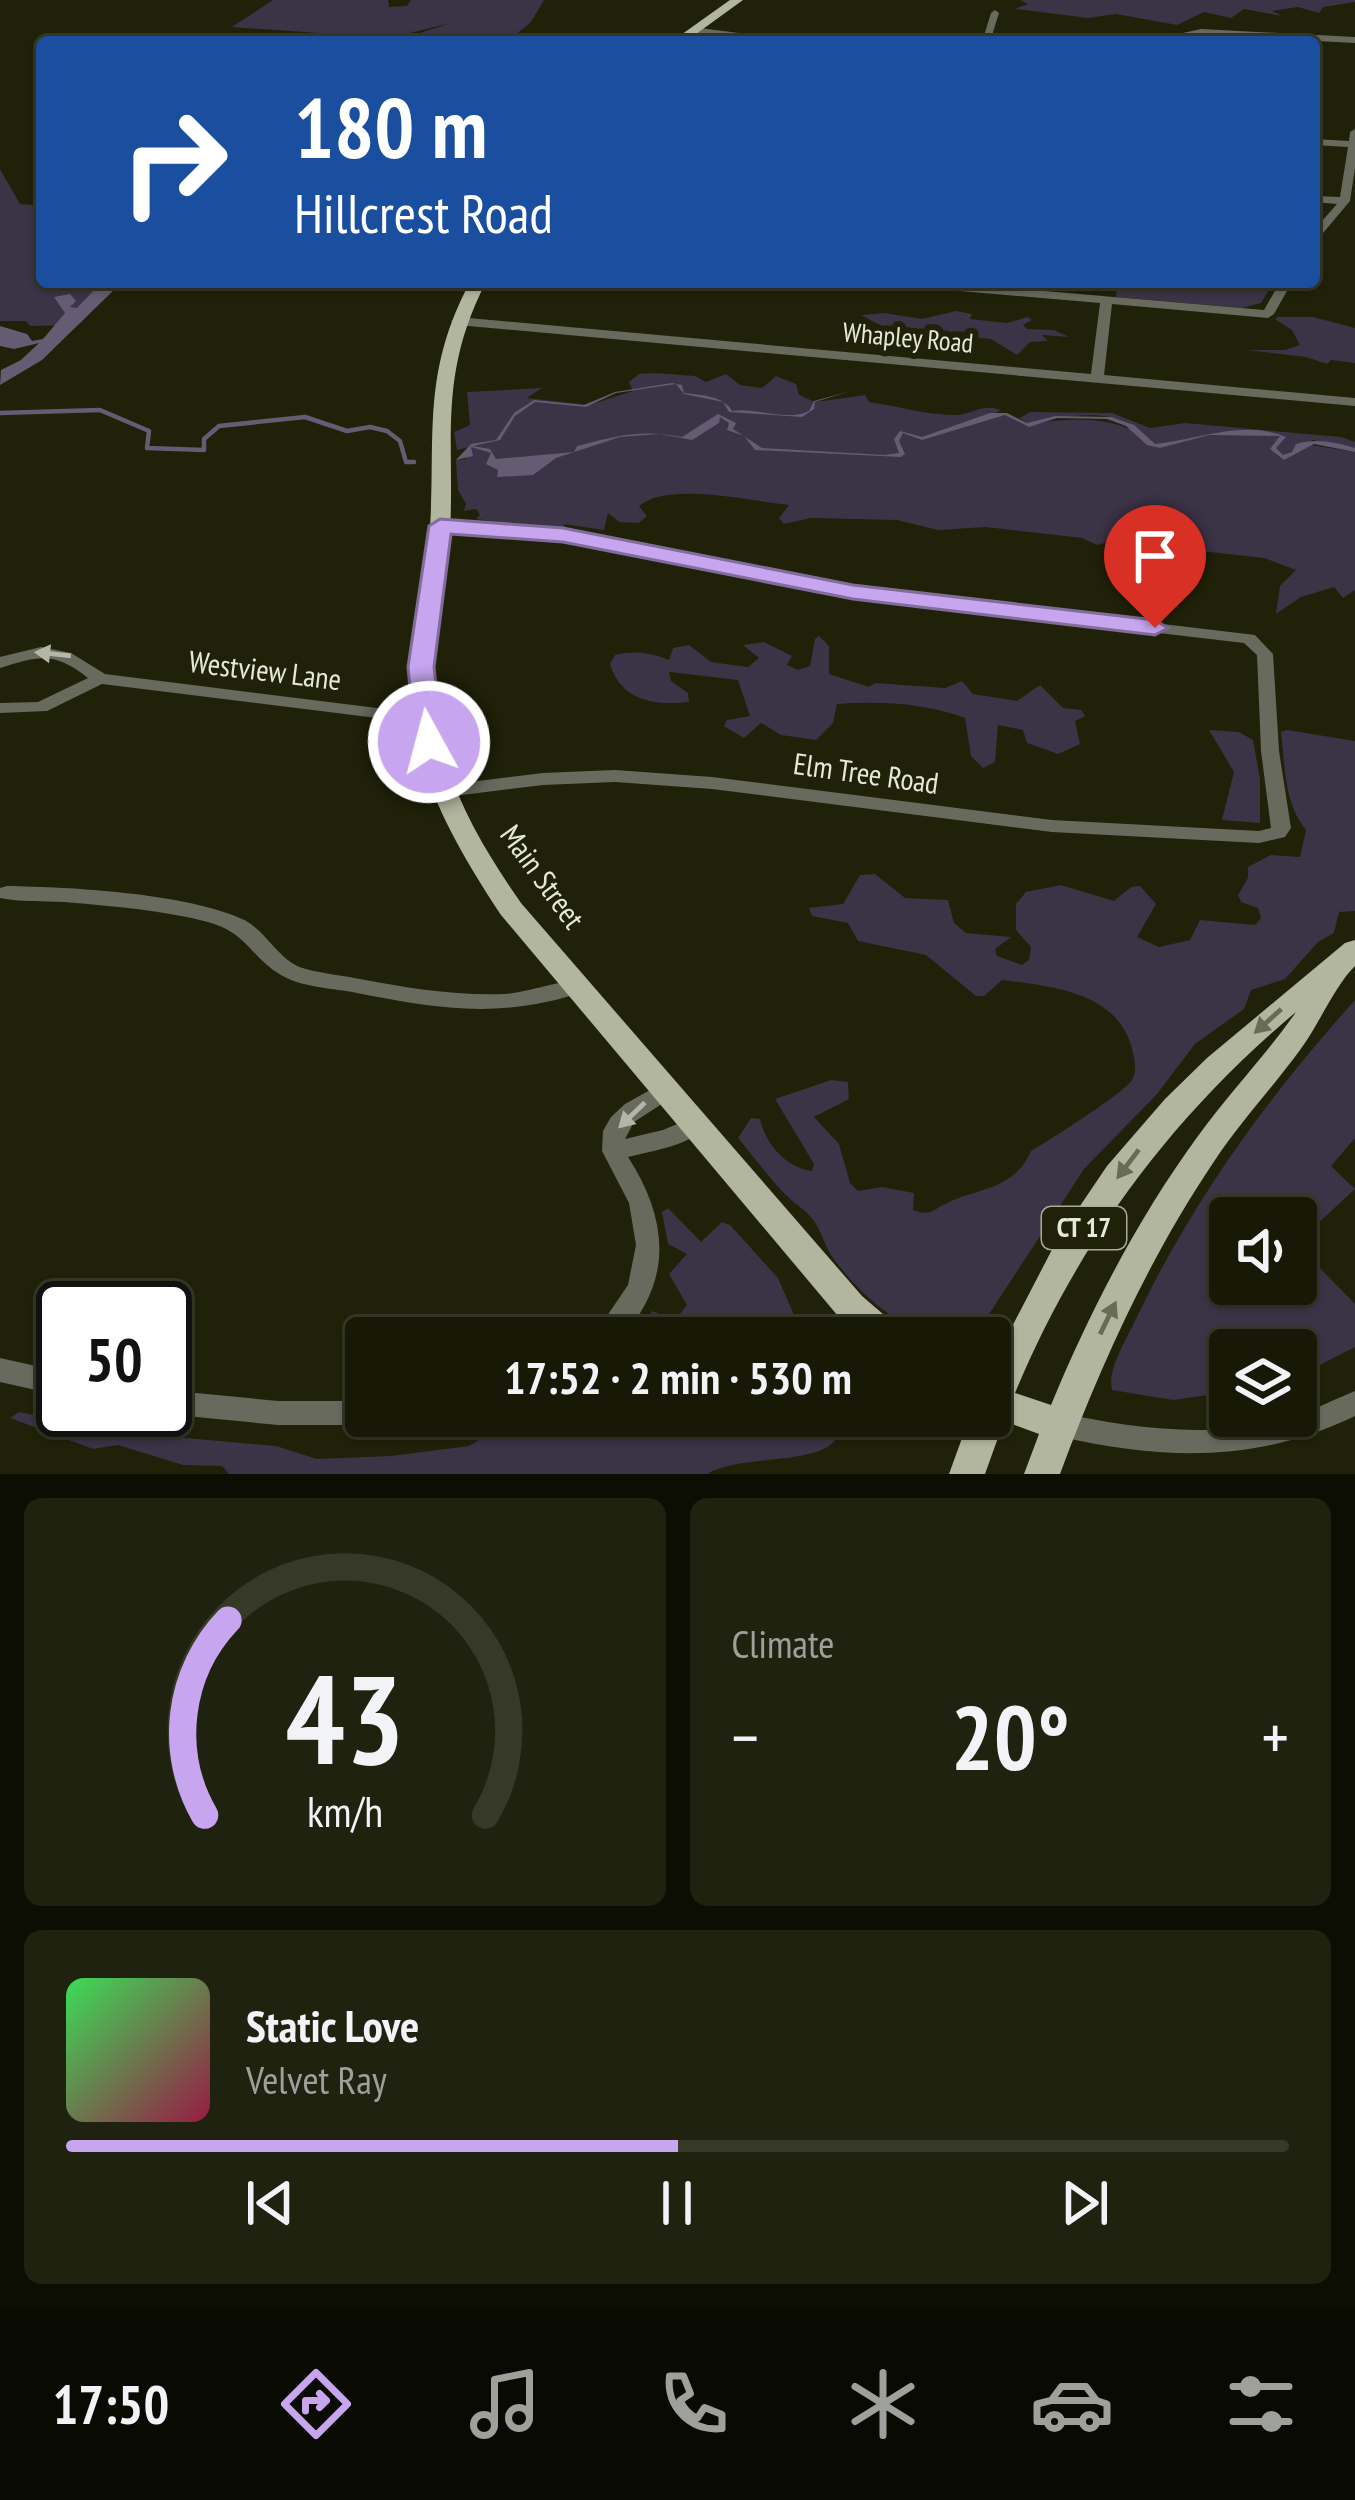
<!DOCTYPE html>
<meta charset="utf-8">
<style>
:root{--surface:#171906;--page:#202210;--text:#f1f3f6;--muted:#9ea09b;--line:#363828;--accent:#c7a6ef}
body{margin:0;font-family:"PT Sans Narrow",sans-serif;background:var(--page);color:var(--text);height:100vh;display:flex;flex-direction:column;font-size:45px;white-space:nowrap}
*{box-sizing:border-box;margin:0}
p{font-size:39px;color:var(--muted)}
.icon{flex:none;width:66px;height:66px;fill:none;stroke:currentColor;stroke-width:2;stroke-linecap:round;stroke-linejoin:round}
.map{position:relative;height:1474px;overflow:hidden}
.side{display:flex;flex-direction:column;gap:24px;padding:24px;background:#0d0e03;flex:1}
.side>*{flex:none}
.banner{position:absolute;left:36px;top:36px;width:1284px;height:252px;border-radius:12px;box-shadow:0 3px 9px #0004,0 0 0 3px var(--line);background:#1a4fa0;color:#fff;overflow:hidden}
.tools{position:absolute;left:1209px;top:1197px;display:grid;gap:24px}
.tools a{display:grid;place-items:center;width:108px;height:108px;border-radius:12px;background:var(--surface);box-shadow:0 3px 9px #0004,0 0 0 3px var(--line);font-size:60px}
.speed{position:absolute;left:36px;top:1281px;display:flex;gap:24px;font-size:60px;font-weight:700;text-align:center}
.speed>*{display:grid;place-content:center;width:156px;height:156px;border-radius:50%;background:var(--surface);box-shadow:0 3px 9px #0004,0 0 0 3px var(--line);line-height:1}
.speed .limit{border:6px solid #111;border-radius:18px;background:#fff;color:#111}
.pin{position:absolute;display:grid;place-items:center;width:102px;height:102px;color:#fff;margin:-123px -51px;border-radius:50% 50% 50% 0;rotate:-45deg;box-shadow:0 0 12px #0007}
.pin .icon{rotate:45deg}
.me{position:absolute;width:132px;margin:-66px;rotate:353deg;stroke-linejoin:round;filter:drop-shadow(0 0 9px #0008)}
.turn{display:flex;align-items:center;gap:42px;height:252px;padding:0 60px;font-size:54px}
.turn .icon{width:156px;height:156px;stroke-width:2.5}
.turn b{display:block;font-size:84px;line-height:102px}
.big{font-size:90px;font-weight:700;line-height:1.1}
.side .tile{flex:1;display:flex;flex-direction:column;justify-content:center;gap:18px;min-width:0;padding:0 42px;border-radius:18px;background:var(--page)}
.side .dial{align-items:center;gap:0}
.dial svg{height:312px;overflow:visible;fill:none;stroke:var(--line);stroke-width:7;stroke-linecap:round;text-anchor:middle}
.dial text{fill:var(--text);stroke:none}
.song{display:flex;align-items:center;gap:36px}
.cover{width:144px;height:144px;border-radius:18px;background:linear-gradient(135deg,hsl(130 70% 55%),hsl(340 70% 35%))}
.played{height:12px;border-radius:6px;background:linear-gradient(90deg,var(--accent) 50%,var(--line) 50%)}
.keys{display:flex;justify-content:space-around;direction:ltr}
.heat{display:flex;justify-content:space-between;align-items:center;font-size:66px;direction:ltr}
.side .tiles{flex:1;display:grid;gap:24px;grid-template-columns:1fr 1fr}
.tile:last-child{grid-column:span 2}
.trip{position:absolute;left:345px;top:1317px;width:666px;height:120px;border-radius:12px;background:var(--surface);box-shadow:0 3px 9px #0004,0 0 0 3px var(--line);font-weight:700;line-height:120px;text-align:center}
.tab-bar{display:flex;height:192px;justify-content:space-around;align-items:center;background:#090a02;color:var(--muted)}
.tab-bar .icon{width:84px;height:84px}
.tab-bar .selected{color:var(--accent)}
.tab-bar b{font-size:54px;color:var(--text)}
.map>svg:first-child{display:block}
.green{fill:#3b3346;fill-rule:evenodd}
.water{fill:#655b73}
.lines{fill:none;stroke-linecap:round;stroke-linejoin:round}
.stream{stroke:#655b73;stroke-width:4.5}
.minor{fill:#696a5e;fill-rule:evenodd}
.major{fill:#b3b69e;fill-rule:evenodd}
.oneway{fill:#b4b6a8}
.oneway2{fill:#696c53}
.route{fill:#c7a6ef;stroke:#816c9b;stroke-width:3}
.labels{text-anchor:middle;stroke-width:12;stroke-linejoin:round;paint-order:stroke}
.far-street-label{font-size:27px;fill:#e6e8d9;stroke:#1f2108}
.shield{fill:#1f2108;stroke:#aaac9a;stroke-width:3}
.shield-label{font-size:27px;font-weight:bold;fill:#e6e8d9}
.street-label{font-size:30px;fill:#e6e8d9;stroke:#1f2108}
</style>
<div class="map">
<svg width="1355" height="1474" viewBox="0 0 1355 1474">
<rect width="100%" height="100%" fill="#1f2108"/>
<path class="green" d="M273 0H388L389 7 407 6 411 0H544L531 22 513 37 547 42H445L441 38 422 42 404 38 451 23 389 38 232 27Z
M1020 0H1355V2L1323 7 1319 13 1298 7 1272 11 1282 16 1244 9 1231 18 1204 12 1177 25 1116 14 1088 18 1015 9 1028 4Z
M0 169 20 204 42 206V282H122L78 325 30 326 26 321H0Z
M1274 282 1261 303 1242 308 1116 297 1117 282Z
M956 311 972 314 970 319 1007 323 1028 317 1032 320 1023 325 1027 329 1054 330 1069 337 1042 335 1048 341 1030 342 1017 355 991 339 971 337 967 331C943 334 901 329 883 340V327L861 315 884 313 922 319Z
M1278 317H1313L1355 328V363L1331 360 1327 364 1306 357 1248 350H1285L1300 345 1292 330 1275 319Z
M654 373 695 376 706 382 726 374 740 385 762 388 776 376 796 384 799 395 815 402 865 395 869 402C898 406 925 415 955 415 973 415 980 403 1001 410L987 417 1007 415 1024 425C1068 418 1104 414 1145 436 1116 403 1063 418 1027 423L1020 418 1030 412 1112 413 1150 428 1185 423 1341 437 1355 442V448L1312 440 1311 445 1355 452V590L1343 598 1334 587 1301 597 1276 614 1280 586 1296 570 1264 558 1112 541 1097 545 1082 538 986 527 938 530 897 520 811 518 784 524 779 518 789 505C751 501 668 481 639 506L647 516 639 523 619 522 608 513 604 530 563 524 568 531 476 519 480 515 476 509 464 511 466 504 458 490 456 460 466 459 470 447 457 450 454 432 470 425 467 392 542 388 527 398 589 405 633 391 629 382 639 374Z
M819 636 829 646V674L869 687 875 683 945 688 962 681 973 694 1017 701 1040 685 1063 708 1081 710 1085 716 1075 721 1080 744 1058 754 1027 743 1023 730 998 725 995 762 983 768 971 756 965 718C924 703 880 701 837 704L833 723 816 740 781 735 761 723 744 738 724 726 727 720 750 716 738 680 669 672 671 681 688 693 689 702C655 706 621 701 610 664L615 655C637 650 650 653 669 660L673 648 689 645 711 662 748 667 759 658 743 645 764 642 792 656 787 665 798 670 810 666 815 639Z
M1209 730 1239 732 1253 740 1260 779V823L1222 820 1234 772Z
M1287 730 1355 741V911L1339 912 1334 933 1318 942 1285 979 1251 990 1244 1009 1195 1044 1157 1094 1084 1169 978 1331C923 1355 861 1298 831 1255 824 1244 821 1231 814 1221 807 1211 795 1204 787 1196 769 1178 754 1157 738 1138L751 1118 760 1119C766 1144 785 1167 812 1171L814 1164 775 1099 831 1080 848 1082 849 1099 814 1117 839 1144 850 1183 858 1191 882 1187 914 1193 913 1210C930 1217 934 1209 949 1202 979 1188 1014 1190 1031 1151 1047 1142 1125 1092 1132 1080 1137 1071 1135 1062 1133 1053 1121 992 1052 986 1002 980L984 996H976L926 955 858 941 848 923 812 916 809 908 843 904 860 875 875 874 905 898 948 900 954 923 966 933 1011 937 995 949 997 956 1022 965 1029 960 1031 947 1016 930V904L1026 892 1061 885 1114 901 1131 887 1140 886 1156 904 1137 937 1159 947 1190 940 1200 920 1255 925 1261 918 1258 908 1241 902 1238 895 1248 878V867L1271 855 1300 857 1306 830C1284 802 1285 768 1281 732Z
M1355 1000V1138L1331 1166 1355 1189 1315 1226 1309 1242 1320 1268 1355 1304V1347L1296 1377V1350H1230V1392L1173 1400 1112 1390C1107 1370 1126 1340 1135 1321 1192 1201 1267 1098 1355 1000ZM1230 1218H1296V1284H1230Z
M668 1208 701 1242 722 1222 730 1225 778 1278 804 1338H634L652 1311 675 1320 687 1305 669 1274 687 1254 668 1244 662 1212Z
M19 1412 118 1432 276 1446 317 1459 391 1456 469 1446 485 1436 467 1425 474 1416H833L836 1439C817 1466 740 1454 707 1474H229L222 1466 183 1465 118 1445 93 1449 10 1418Z"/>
<path class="water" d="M102 282H122L42 360 0 385 1 370 21 360 39 343 14 349 0 346V326L27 334 32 341 43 339 65 313 54 297 70 294 76 301 70 307 77 308Z
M672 383 682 385 684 393C701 395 724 396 732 411 757 407 786 422 809 411L814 401 851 391 815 402 814 409 802 417 729 412 723 402 684 394 676 384 616 393 586 407 535 402 515 416 500 440 473 446 490 449 496 459 574 452 577 446C616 436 641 429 682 437L718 414 736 423 733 429 762 448 884 455 899 453 894 439 900 431 922 437 990 413H1007L1027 423 1055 416 1112 417 1134 425 1155 444C1197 440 1244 419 1286 437L1276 448 1283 455 1292 452 1296 444C1316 438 1335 442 1355 448V452L1314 444 1284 460 1270 449 1280 436 1209 435 1160 448 1147 445 1126 426 1107 419 1057 418 1029 427 1005 415 922 440 903 433 899 441 905 454 901 457 755 450 744 436 727 430 729 423 720 417 719 423 692 440 660 434 620 437 556 458 533 475 497 477 498 470 486 464 491 453 471 447 473 456 456 460 471 444 496 440 514 413 534 400 584 405 615 392Z"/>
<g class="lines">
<path class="stream" d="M0 413 100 410 149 431 147 448 204 450V439L219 426 305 417 347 431 370 427 387 431 400 441 406 462H414"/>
<path class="minor" d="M995 10 999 13 990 42H982L991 13Z
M692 27 786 39 790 42H765L689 32Z
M1201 29 1355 37V43L1201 35 1161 42H1142Z
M1355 129V168L1350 201 1318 239 1314 240V230L1337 204 1314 202V196L1340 197 1348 147 1314 145V139L1349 141 1350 132Z
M894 282H942L1264 310 1280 282H1292L1274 314 1268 318 1112 304 1104 375 1355 398V406L457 325 451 321 457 317 1091 374 1100 303 900 286Z
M441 521 563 530 853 587 1255 635 1273 654 1279 751 1291 828 1285 837 1259 843 1052 832 712 789 615 782 543 785 446 797 439 795 437 791 446 785 543 773 615 770 712 777 1052 820 1259 831 1271 828 1261 751 1257 655 1244 643 853 597 563 540 436 529V523Z
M41 647 71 653 105 674 393 710H423L432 715 423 720H393L102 684 47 711 0 713V703L38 702 88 678C54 651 39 656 0 668V657Z
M7 886C70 887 185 893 242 919 267 930 278 962 306 969 323 974 342 975 360 979 408 988 456 996 505 994 528 993 569 977 586 981L589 986 586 991C500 1020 438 1009 352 992 329 988 301 987 281 975 251 958 248 933 208 922 162 910 112 906 64 902 43 901 20 902 0 898V888Z
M666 1081 674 1084 677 1090 674 1096 634 1122 625 1139 663 1130 696 1116 704 1119 708 1125C690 1146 655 1150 628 1157 668 1219 674 1280 621 1338H592L628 1285 636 1245 629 1203 602 1151 603 1131 611 1117 625 1104Z
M0 1358 63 1372V1396L0 1382Z
M165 1390 278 1401H366V1416H378L376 1422 366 1425H278L165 1414 155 1410H165Z
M1355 1391V1416C1257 1463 1165 1460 1061 1437L1051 1434 1047 1425 1051 1416 1061 1413C1136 1429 1219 1440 1295 1416 1314 1410 1335 1399 1355 1391Z"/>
<path class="major" d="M730 0H743L685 42H671Z
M470 282H486C435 381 457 446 449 549 445 610 426 670 438 731 451 794 484 850 521 903L862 1296 898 1327 903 1338H862L838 1316 501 915C464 859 429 800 415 734 403 672 422 612 428 551 439 447 417 381 470 282Z
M1355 940V966C1336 984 1318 1026 1300 1050 1273 1087 1241 1121 1215 1160 1149 1258 1101 1364 1060 1474H1024L1039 1434 1004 1421 985 1474H949L970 1416H990V1369L1057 1240 1107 1166 1165 1099 1207 1058 1345 943ZM1296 1012C1266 1055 1229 1093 1198 1136 1138 1218 1090 1311 1051 1405L1015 1393C1078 1242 1171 1117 1296 1012Z"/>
</g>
<defs><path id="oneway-solid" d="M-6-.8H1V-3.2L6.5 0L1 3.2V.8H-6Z" transform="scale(3)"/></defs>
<g class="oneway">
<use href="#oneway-solid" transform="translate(53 654) rotate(-174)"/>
<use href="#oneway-solid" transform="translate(632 1115) rotate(136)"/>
</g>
<g class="oneway2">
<use href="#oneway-solid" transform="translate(1268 1021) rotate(138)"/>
<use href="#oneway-solid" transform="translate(1128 1164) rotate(127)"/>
<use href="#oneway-solid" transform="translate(1108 1318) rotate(-64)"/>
</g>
<path class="route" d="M440 519 563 528 853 585 1155 620 1168 628 1155 635 853 599 563 542 451 534 434 667 442 742 429 750 415 742 408 667 429 526Z"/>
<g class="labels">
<g class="far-street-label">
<text transform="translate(908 338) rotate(5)" y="9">Whapley Road</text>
</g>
<rect class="shield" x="1042" y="1207" width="84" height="42" rx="9"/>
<g class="shield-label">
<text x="1084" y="1237">CT 17</text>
</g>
<g class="street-label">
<text transform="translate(265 671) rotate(7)" y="10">Westview Lane</text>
<text transform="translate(866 774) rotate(8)" y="10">Elm Tree Road</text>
<text transform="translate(542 877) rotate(54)" y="10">Main Street</text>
</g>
</g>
</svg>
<div class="tools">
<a><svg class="icon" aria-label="sound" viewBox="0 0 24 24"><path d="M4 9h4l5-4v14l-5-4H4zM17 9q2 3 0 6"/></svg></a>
<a><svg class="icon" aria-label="layers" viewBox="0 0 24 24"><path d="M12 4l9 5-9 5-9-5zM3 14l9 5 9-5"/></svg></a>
</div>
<div class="speed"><div class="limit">50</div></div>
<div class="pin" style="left:1155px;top:628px;background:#d93025"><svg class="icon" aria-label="arrive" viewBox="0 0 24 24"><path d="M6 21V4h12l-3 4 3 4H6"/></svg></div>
<svg class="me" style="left:429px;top:742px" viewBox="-20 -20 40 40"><circle r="17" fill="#c7a6ef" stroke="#fff" stroke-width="3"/><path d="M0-11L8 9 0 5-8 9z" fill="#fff"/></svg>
<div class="trip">17:52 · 2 min · 530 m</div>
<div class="banner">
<div class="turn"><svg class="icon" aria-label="right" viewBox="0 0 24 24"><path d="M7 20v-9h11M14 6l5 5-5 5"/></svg><div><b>180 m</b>Hillcrest Road</div></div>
</div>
</div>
<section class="side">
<div class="tiles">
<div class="tile dial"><svg viewBox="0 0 100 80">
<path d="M14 69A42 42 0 1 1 86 69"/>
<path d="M14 69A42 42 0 0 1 20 19" stroke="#c7a6ef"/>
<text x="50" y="56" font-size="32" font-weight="700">43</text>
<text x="50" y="72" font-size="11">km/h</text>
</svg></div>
<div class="tile"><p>Climate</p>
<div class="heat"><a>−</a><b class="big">20°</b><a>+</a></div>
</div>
<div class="tile">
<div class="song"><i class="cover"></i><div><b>Static Love</b><p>Velvet Ray</p></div></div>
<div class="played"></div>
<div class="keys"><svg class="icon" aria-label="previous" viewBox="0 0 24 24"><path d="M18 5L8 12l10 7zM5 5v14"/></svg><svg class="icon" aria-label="pause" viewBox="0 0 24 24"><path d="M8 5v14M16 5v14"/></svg><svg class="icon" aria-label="next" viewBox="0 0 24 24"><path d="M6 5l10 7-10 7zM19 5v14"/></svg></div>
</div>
</div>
</section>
<nav class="tab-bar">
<b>17:50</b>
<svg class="icon selected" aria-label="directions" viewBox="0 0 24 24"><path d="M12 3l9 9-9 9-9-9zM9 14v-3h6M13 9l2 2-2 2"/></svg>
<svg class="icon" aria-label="music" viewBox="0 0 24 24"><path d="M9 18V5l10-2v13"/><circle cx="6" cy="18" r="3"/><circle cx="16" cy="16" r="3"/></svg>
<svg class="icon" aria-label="phone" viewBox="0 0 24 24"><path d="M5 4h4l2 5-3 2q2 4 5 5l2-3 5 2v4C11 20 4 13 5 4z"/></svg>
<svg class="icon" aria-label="climate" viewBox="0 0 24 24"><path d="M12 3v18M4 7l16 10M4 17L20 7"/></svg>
<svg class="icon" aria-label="car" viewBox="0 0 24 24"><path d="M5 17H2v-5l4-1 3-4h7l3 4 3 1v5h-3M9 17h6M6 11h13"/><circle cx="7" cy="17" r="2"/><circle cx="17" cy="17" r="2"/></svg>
<svg class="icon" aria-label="filters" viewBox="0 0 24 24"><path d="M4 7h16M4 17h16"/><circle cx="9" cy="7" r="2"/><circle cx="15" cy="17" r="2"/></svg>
</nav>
